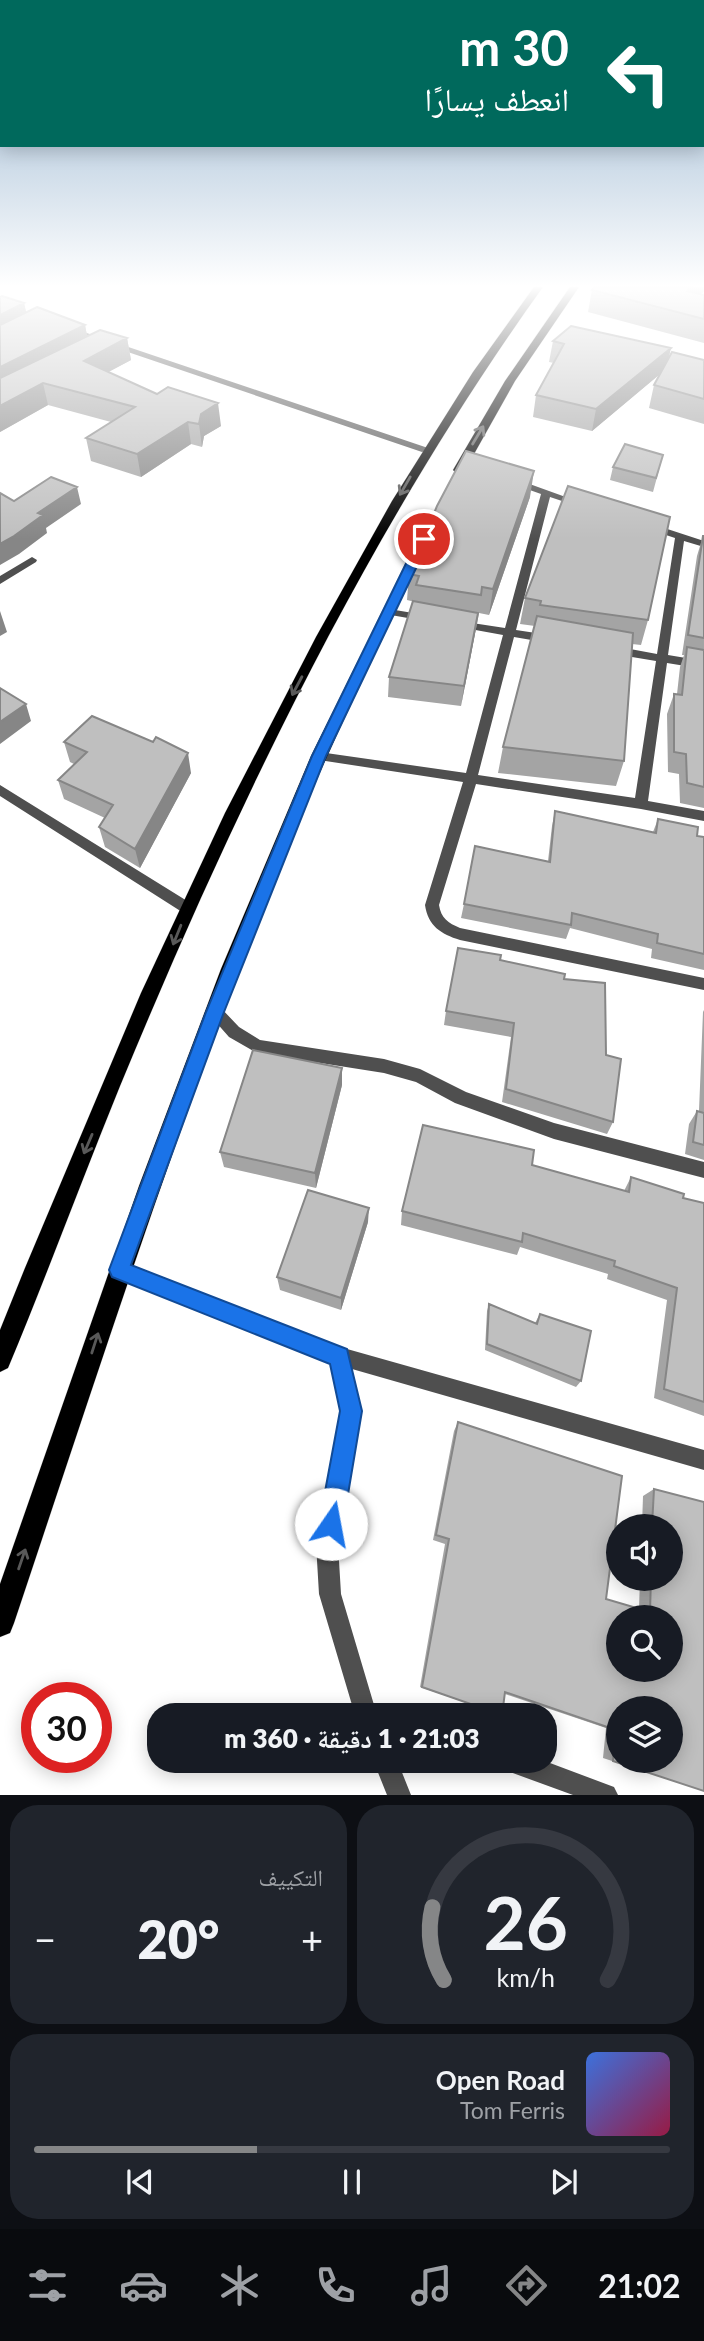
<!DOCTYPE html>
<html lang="ar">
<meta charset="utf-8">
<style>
:root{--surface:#171b24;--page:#20242c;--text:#f1f3f6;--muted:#9ea1a6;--line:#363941;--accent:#858687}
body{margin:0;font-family:Lato,"Noto Naskh Arabic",sans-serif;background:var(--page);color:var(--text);direction:rtl;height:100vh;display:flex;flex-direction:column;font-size:26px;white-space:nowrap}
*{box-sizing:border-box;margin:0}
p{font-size:23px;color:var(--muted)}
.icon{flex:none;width:38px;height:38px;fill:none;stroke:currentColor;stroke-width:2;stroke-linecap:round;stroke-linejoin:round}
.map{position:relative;height:1795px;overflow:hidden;direction:ltr}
.drawer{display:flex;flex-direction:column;gap:10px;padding:10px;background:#0d0f14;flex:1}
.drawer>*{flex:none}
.top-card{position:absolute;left:0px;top:0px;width:705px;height:147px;box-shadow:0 4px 18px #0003;direction:rtl;background:#00695c;color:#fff;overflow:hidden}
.fabs{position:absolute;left:606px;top:1514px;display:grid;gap:14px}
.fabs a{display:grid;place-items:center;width:77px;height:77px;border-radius:50%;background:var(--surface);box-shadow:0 4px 18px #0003;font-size:35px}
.speed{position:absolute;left:21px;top:1682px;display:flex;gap:14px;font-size:35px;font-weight:700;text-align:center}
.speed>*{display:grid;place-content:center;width:91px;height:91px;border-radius:50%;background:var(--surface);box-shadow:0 4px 18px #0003;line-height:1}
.speed .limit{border:10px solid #d22;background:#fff;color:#111}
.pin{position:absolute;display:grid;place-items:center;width:60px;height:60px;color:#fff;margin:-30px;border:4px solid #fff;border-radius:50%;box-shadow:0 2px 7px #0007}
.me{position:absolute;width:77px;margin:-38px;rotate:12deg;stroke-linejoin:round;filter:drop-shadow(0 0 5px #0008)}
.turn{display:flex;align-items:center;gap:24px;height:147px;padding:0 21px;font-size:32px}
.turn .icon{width:91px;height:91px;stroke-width:2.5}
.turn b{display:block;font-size:49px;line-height:60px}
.big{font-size:52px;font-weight:800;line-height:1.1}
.drawer .widget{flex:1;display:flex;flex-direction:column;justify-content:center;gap:10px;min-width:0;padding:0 24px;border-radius:28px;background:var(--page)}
.drawer .dial{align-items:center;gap:0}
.dial svg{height:182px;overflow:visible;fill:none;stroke:var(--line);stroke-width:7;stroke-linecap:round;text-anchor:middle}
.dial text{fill:var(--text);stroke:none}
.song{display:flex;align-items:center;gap:21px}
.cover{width:84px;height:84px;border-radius:10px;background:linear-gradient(135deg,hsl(220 70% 55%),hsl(340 70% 35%))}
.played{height:7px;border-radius:4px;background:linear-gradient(90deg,var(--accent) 35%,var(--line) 35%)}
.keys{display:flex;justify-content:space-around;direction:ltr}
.heat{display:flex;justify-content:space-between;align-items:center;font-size:38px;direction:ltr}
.drawer .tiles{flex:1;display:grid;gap:10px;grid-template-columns:1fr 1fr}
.widget:last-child{grid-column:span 2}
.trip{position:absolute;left:147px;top:1703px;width:410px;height:70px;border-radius:28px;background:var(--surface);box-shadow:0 4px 18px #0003;font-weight:800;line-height:70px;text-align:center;direction:rtl}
.tabs{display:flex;height:112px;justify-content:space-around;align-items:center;background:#090b0e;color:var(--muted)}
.tabs .icon{width:49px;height:49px}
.tabs .on{color:var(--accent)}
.tabs b{font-size:32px;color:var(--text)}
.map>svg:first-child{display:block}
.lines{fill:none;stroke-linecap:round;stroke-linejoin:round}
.primary-casing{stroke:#dbdbdb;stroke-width:1}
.minor{fill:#4f4f4f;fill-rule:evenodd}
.primary{fill:#000;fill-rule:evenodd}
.wall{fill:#a4a4a4;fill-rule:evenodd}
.shaded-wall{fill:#868686}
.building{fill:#bfbfbf;stroke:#868686;stroke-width:2;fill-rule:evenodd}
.oneway{stroke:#595959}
.route{fill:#1a73e8;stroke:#114b97;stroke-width:2}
</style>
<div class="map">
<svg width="704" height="1795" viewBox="0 0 704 1795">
<rect width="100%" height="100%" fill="#fff"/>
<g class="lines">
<g class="primary-casing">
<path id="primary" d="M534 287H543C367 532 235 808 120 1086 82 1179 47 1275 8 1368L0 1372V1330L25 1268 141 993 225 813 316 637 392 501 473 372Z
M570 287H579L515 381 465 470 455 472 453 470 505 381Z
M426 523 436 526C383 638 327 749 281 865 181 1113 99 1369 14 1623L10 1633 0 1637V1584L139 1186 221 969 311 756Z"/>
</g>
<path class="minor" d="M69 327 428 448 430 450 422 452 66 331 65 329Z
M513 478 585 504 580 507 550 497 516 630 549 635 555 639 549 643 514 637 478 775 635 798 656 661 614 654 608 650 614 646 657 654 675 538 645 528 644 526 649 523 704 541V547L684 541 668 655 704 661V669L667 663 648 801 704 811V821L641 809 476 784 439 905C441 918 448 923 460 928L704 978V990L460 940C441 934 428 926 425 905L463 782 319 760 313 756 319 752 466 773 503 635 459 627 453 624 459 621 505 628 541 494 510 483V479Z
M32 557 37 560 36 562 0 584V576Z
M389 609 425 615 430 618 425 621 385 614V610Z
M0 785 192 904 194 908 192 912H182L0 796Z
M215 1005 220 1007 239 1027 260 1040 384 1059 420 1069 466 1092 554 1123 704 1162V1178L554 1139 455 1103 416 1082 384 1073 257 1053 229 1037 207 1012 210 1007Z
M119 1261 340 1347 704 1450V1470L352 1369 361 1411 338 1544 341 1594 377 1715H355L319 1594 316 1544 341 1411 332 1362 113 1276 110 1270 113 1264Z
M373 1760H397L411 1795H387Z
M496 1760H542L614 1787 618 1795H573L499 1768Z"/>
<use href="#primary" class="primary"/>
</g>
<path class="wall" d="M704 287V291L701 294 704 295V343L588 312 592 290Z
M24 303 26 313 85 325 87 336 127 338 131 360 108 372 221 426 204 436 202 447 191 444 141 477 91 461 86 438 111 422 48 405 0 432Z
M553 341 671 348 668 359 704 360V424L649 408 654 385 660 374 592 431 533 417 536 395 554 363 549 362Z
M663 455 653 492 610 480 613 467Z
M530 497 489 615 479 613 461 706 388 697 389 677 415 602 407 600 409 574Z
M703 536H704V808L680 803 679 774 668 772 667 714 674 694H677L680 667 684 655H682L697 556Z
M525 598 648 620 641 645 632 644 624 761 616 786 498 773 503 747 535 626 520 624Z
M64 742H153L191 773 140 868 105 847 99 827 105 818 64 799 58 780 74 764 70 762Z
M555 811 653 832 658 819 697 836 704 837V970L651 958 652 949 570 928 566 939 461 918 464 904 548 861 552 826Z
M500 960 564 979 613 1122 607 1134 502 1102 511 1037 444 1025 446 1011Z
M704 1010V1160L685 1154 689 1124 697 1111H699L703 1012Z
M342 1085 316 1188 224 1167 220 1152Z
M532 1165 624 1191 631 1177 683 1198 704 1203V1416L654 1398 667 1300 607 1279 608 1274 520 1247 517 1255 401 1225 402 1211Z
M368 1222 341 1310 280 1290 277 1277Z
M489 1304 535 1323 540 1314 581 1381 576 1387 485 1350 487 1311Z
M458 1422 622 1476 606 1599 639 1609 640 1578H670V1526H642L643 1496 654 1489 704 1502V1791L603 1758 606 1728 505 1694 502 1715 420 1687 445 1544 433 1540 454 1431ZM618 1617H670V1670H618ZM618 1708H670V1760H618Z"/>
<path class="shaded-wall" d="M691 287H704V291L682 313 687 291Z
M24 303 29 324 0 339V315Z
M85 325 89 346 0 392V367Z
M127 338 131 360 88 383 84 361Z
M671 348 666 369 592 431 596 409Z
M43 383 48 405 0 432V406Z
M218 403 221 426 204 436 202 447 199 424 201 414Z
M188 422 191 444 141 477 137 454Z
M534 471 530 497 489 615 493 589Z
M77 487 81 504 46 528 47 533 19 554 0 565V544L38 513Z
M0 611 7 632 0 636Z
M478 613 475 633 461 706 464 686Z
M26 704 31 721 0 744V722Z
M188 753 191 773 140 868 135 849Z
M342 1068V1085L316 1188 315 1173Z
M369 1208 368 1222 341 1310V1298Z"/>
<path class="building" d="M594 287H691L687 291 704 295V319L592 290Z
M2 296 24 303 0 315V297Z
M37 307 85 325 0 367V325Z
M571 326 671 348 596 409 536 395 564 344 553 341Z
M100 330 127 338 84 361 157 394 168 387 218 403 201 414 199 424 188 422 137 454 86 438 135 407 43 383 0 406V378Z
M672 352 704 360V399L654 385Z
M625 444 663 455 656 478 613 467Z
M466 451 534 471 493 589 482 587 481 595 416 585 419 576 409 574 437 506Z
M51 477 77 487 38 513 43 515 14 536 0 544V493L14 501Z
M568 486 670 517 648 620 540 605 541 601 525 598Z
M703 536H704V638L688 635Z
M413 601 478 613 464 686 389 677Z
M537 616 633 633 624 761 503 747Z
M687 647 704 650V787L687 783 686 754 674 752V694L682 695Z
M0 688 26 704 0 722Z
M92 716 153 742 156 737 188 753 135 849 99 827 113 805 58 780 87 752 64 742Z
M555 811 656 833 658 819 698 827 697 836 704 837V954L657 943 658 934 572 913 571 925 464 904 475 846 550 862Z
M458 948 501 955 500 960 565 974 564 979 605 983 606 1055 621 1059 613 1122 506 1089 514 1023 446 1011Z
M253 1050 342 1068 315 1173 220 1152Z
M697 1111 704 1113V1145L693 1142Z
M423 1125 534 1150 532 1165 629 1192 631 1177 684 1194 683 1198 704 1203V1402L664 1389 677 1288 614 1266 615 1261 523 1233 522 1242 402 1211Z
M308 1190 369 1208 341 1298 277 1277Z
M489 1304 537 1324 540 1314 591 1331 581 1381 487 1344Z
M458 1422 622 1476 606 1599 650 1612 651 1578H670V1526H652L654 1489 704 1502V1791L613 1761 616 1730 505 1692 502 1715 422 1687 449 1539 436 1535ZM618 1617H670V1670H618ZM618 1708H670V1760H618Z"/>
<defs><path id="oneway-shaft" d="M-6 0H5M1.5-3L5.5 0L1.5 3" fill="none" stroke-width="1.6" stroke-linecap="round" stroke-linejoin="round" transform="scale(1.75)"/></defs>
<g class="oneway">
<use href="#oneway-shaft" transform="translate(478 435) rotate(-59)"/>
<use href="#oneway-shaft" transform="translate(405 486) rotate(120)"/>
<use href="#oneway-shaft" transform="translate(297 686) rotate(118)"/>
<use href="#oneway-shaft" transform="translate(177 935) rotate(112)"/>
<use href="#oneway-shaft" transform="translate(88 1144) rotate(113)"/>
<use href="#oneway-shaft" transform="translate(95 1343) rotate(-72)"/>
<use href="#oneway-shaft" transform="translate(22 1559) rotate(-71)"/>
</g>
<linearGradient id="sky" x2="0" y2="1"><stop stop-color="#8aabca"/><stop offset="0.53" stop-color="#fff"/><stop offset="1" stop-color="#fff" stop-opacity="0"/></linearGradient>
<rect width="704" height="539" fill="url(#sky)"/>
<path class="route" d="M424 535 430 539 326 756 224 1012 131 1265 347 1349 362 1411 343 1524 339 1532 331 1535 322 1532 319 1524 340 1411 330 1364 112 1277 109 1270 206 1012 312 756 418 539Z"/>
</svg>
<div class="fabs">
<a><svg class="icon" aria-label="sound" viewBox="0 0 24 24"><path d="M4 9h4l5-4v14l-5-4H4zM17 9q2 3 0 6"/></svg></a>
<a><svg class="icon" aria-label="search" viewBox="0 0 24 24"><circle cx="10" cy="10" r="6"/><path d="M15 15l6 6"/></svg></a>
<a><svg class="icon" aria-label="layers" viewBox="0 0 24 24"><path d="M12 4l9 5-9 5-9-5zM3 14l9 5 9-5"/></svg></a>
</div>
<div class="speed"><div class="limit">30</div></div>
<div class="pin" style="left:424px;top:539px;background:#d93025"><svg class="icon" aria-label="arrive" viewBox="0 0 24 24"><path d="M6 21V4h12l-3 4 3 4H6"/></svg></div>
<svg class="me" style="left:331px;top:1524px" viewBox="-20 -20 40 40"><circle r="19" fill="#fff"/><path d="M0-13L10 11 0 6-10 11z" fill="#1a73e8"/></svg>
<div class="trip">21:03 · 1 دقيقة · 360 m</div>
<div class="top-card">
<div class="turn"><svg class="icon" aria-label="left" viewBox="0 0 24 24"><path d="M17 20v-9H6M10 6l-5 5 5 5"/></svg><div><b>30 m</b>انعطف يسارًا</div></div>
</div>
</div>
<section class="drawer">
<div class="tiles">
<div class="widget dial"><svg viewBox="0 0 100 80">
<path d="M14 69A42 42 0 1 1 86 69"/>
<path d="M14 69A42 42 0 0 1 9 37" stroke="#858687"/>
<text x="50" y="56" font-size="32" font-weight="700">26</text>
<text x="50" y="72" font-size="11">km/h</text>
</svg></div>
<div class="widget"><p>التكييف</p>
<div class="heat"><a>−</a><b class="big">20°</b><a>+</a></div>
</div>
<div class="widget">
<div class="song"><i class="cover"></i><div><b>Open Road</b><p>Tom Ferris</p></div></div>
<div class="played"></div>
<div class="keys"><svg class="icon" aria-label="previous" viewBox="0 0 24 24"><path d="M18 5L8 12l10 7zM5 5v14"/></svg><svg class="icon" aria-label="pause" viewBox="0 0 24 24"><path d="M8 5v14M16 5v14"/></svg><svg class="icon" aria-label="next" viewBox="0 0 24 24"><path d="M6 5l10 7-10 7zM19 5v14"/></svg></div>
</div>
</div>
</section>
<nav class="tabs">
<b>21:02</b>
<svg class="icon on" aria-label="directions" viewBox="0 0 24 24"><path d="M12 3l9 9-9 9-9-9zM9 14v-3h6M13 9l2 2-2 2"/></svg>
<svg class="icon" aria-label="music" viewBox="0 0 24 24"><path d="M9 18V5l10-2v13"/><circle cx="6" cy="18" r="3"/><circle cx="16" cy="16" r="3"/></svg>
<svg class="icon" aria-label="phone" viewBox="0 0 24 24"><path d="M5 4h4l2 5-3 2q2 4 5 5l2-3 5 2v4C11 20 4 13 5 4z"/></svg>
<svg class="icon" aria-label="climate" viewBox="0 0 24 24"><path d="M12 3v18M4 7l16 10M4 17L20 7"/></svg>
<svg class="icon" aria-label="car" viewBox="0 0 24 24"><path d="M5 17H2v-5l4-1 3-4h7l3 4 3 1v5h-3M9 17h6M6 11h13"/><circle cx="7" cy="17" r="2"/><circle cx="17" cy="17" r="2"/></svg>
<svg class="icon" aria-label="filters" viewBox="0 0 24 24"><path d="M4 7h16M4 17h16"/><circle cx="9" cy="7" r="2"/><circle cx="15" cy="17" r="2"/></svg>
</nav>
